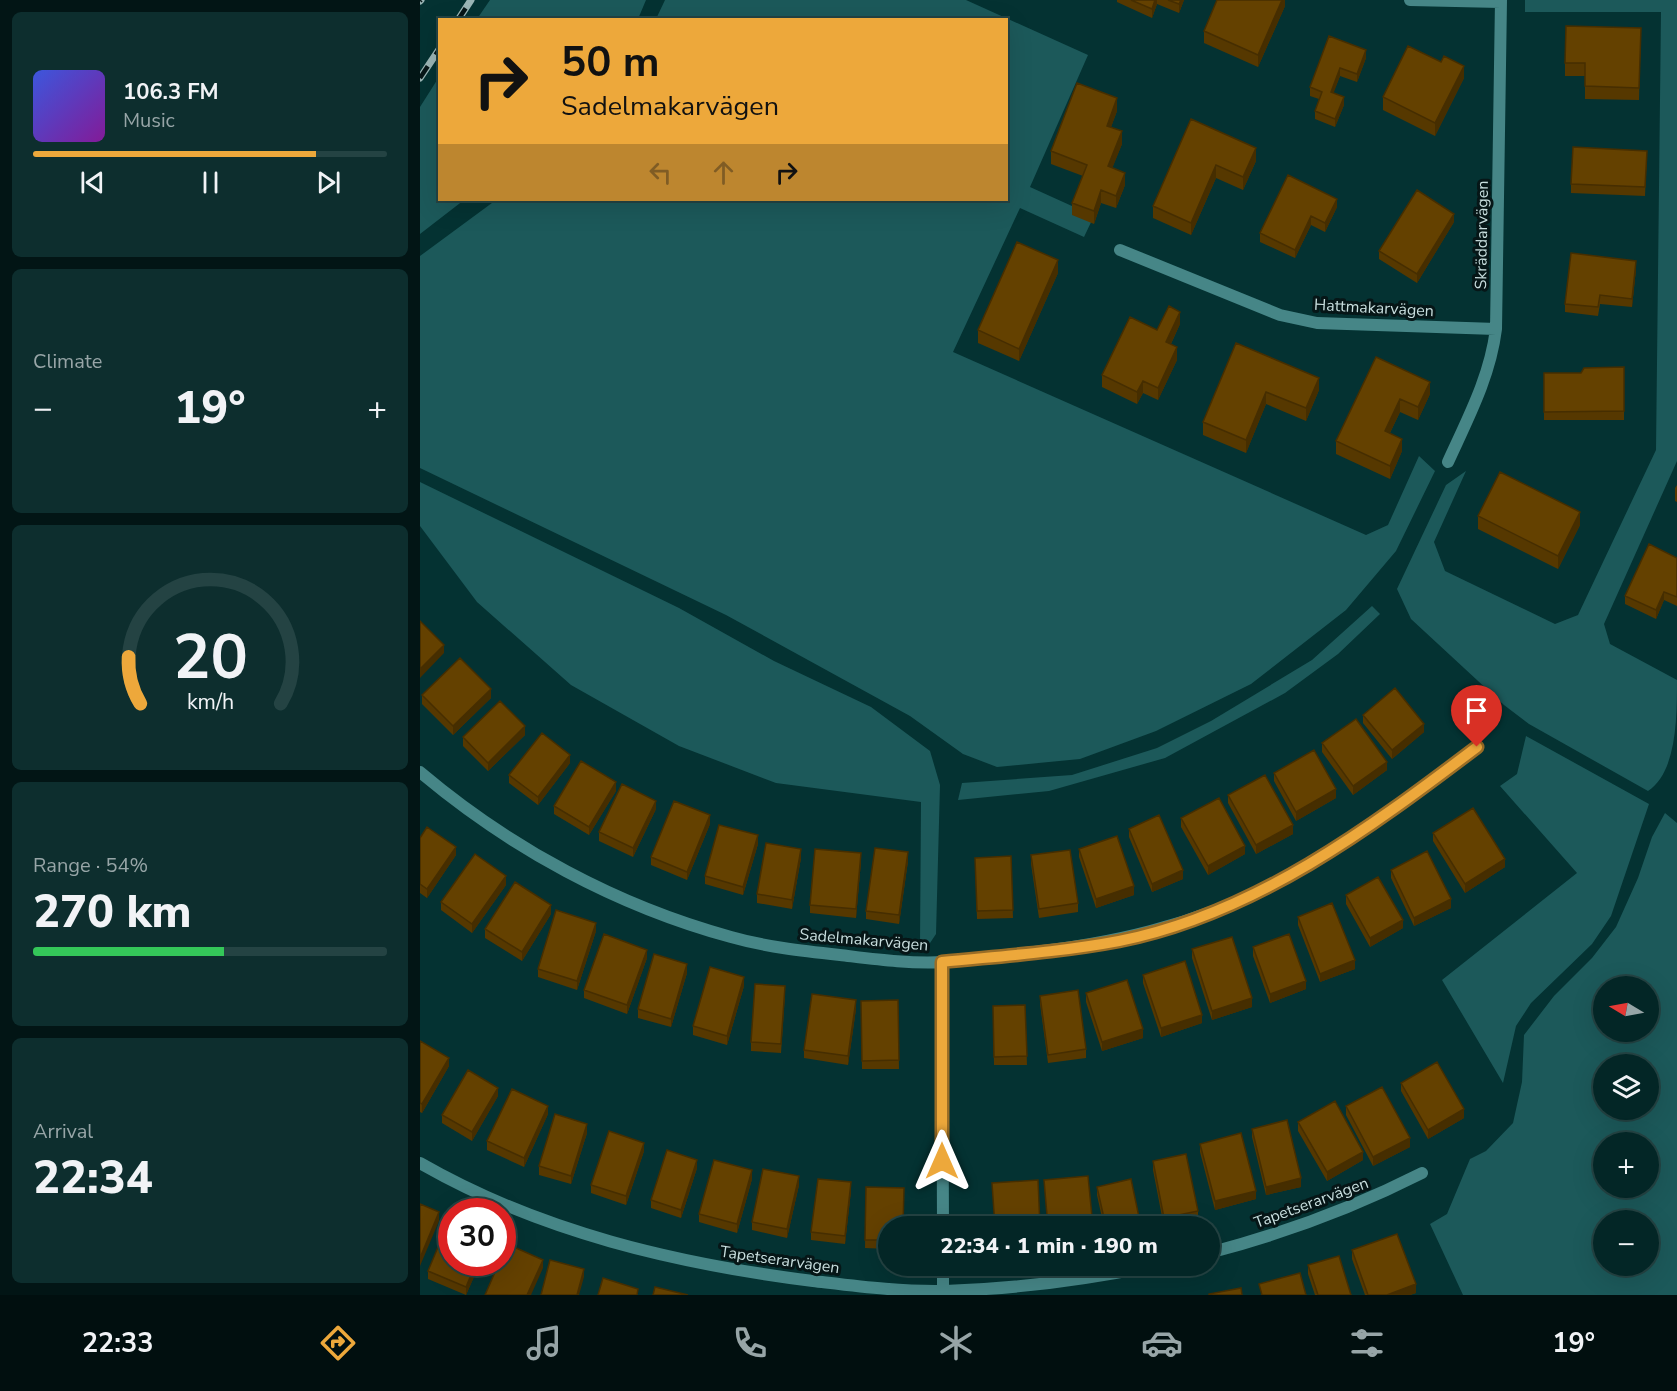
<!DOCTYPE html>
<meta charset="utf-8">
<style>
:root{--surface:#032626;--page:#0d2e2e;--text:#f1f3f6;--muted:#97a5a7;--line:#244343;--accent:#eda83b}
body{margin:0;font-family:"Nunito Sans",sans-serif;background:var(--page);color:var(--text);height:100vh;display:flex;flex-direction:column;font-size:22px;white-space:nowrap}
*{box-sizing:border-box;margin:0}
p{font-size:20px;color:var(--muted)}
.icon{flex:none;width:33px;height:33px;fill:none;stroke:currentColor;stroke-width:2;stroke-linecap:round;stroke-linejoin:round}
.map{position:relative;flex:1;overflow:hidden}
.panel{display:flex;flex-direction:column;gap:12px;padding:12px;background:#021515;width:420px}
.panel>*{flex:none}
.hud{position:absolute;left:18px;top:18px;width:570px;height:183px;border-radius:0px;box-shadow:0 6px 24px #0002,0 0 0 2px var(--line);background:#eda83b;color:#111;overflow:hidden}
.needle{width:39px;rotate:280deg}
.fabs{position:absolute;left:1173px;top:976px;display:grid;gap:12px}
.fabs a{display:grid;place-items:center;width:66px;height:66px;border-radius:50%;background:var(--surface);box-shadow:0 6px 24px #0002,0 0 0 2px var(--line);font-size:30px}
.speed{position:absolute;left:18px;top:1198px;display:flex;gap:12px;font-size:30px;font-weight:700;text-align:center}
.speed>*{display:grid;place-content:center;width:78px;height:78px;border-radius:50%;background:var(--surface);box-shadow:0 6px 24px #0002,0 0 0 2px var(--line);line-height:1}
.speed .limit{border:9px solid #d22;background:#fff;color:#111}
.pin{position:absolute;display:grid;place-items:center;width:51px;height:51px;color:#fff;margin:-62px -26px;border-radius:50% 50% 50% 0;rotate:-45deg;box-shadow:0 0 6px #0007}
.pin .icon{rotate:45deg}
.me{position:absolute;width:66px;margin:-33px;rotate:0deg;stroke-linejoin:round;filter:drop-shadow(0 0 4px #0008)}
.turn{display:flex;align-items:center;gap:21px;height:126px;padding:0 24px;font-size:27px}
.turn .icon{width:78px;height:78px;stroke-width:2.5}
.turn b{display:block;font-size:42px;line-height:51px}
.lanes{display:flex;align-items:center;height:57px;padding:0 24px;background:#0003;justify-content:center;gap:30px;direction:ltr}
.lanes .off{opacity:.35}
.big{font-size:45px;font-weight:800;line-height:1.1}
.panel .tile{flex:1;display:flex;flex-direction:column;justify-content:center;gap:9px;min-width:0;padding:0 21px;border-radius:9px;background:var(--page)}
.panel .dial{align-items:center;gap:0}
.dial svg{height:156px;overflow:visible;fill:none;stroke:var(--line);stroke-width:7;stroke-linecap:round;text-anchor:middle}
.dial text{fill:var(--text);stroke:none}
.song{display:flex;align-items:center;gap:18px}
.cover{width:72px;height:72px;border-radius:9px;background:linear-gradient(135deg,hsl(230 70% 55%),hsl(290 70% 35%))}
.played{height:6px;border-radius:3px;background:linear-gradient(90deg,var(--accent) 80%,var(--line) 80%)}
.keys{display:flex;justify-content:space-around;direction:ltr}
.heat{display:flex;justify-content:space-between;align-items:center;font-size:33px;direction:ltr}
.charge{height:9px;border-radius:4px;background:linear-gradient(90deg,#34c759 54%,var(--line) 0)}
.trip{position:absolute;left:458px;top:1216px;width:342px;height:60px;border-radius:30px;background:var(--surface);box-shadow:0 6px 24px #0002,0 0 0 2px var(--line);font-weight:800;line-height:60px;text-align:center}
.tabs{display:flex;height:96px;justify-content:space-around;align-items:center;background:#010f0f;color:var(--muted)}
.tabs .icon{width:42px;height:42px}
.tabs .current{color:var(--accent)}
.tabs b{font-size:27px;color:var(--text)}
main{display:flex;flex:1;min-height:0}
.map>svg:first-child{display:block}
.green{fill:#1c595a;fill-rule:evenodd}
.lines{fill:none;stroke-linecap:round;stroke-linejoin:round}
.street{stroke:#468687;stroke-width:12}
.rail-casing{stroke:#9ab5b5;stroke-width:7}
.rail{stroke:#061617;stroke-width:4.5;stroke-dasharray:14;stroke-linecap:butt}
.wall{fill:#563800}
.shaded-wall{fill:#462e00}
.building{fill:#644100;stroke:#462e00;stroke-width:1.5}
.route-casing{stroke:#9a6d26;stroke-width:15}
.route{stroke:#eda83b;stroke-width:10}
.labels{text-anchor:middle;stroke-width:6;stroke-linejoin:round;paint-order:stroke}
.street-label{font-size:16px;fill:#c8dede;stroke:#061617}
</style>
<main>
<section class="panel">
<div class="tile">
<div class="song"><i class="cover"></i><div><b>106.3 FM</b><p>Music</p></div></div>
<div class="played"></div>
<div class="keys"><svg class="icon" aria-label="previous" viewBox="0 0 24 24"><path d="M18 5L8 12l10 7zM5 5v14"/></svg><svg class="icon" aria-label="pause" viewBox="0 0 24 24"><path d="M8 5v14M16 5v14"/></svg><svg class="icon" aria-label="next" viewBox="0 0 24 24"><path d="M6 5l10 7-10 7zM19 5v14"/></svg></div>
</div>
<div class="tile"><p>Climate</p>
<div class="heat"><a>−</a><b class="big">19°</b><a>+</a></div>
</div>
<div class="tile dial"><svg viewBox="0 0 100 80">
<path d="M14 69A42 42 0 1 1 86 69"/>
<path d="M14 69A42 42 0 0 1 8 45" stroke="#eda83b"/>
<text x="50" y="56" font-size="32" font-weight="700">20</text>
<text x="50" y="72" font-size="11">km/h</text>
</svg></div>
<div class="tile"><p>Range · 54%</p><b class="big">270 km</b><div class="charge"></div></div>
<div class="tile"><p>Arrival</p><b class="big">22:34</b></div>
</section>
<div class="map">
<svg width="1257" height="1295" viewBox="0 0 1257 1295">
<rect width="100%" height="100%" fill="#043232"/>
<path class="green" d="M70 0H226L218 19H57Z
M245 0H546L668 55 610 187 674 216 664 237 600 208 533 352 946 535 968 525 999 456 1015 471 976 551 926 610 831 684 736 731 660 759 577 767 543 754 490 716 306 615 0 468V256L76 200H586V20L236 19Z
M1105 0H1257V461L1184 624 1190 644 1257 680C1257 717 1257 772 1228 791L1109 724 1084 705 991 619 977 589 1026 485 1046 471 1014 542 1025 571 1135 624 1158 615 1236 450 1241 12H1105Z
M19 77 20 200H44L0 234V107Z
M0 482 259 608 354 661 451 707 510 751 520 785 516 934 508 946 500 943 501 802 356 783 259 746 151 685 57 602 0 526Z
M952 606 960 614 918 654 865 693 745 758 629 791 538 800 542 783 652 775 737 748 791 721 892 660Z
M1106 736 1229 804 1191 916 1172 944 1111 1003 1096 1026 1083 1083 1022 980 1157 873 1080 786 1097 774Z
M1245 813 1257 823V1295H1043L1010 1224 1027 1214 1050 1159 1066 1151 1093 1123 1102 1082 1104 1035 1134 996 1172 958 1196 927 1218 878 1232 837ZM1184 987H1228V1032H1184ZM1184 1065H1228V1110H1184ZM1184 1143H1228V1188H1184ZM1184 1221H1228V1266H1184Z"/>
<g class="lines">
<path class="street" d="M990 0 1081 2
M700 250 860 315 897 323 1076 329
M1028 462C1048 418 1070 377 1076 329L1081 0
M0 772C90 848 197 906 311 937 346 947 383 951 420 955 454 959 489 964 524 962 551 960 578 956 605 953 692 944 771 926 850 886 925 847 990 797 1057 747
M522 962 523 1227
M0 1163C120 1232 257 1264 393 1281 436 1286 481 1292 525 1291 595 1289 663 1280 732 1266
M789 1253C862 1234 935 1207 1002 1173
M523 1266V1295"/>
<g class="rail-casing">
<path id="rail" d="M0 1 1 0
M38 20 51 0
M0 78 20 48"/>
</g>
<use href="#rail" class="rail"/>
</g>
<path class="wall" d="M697 0H764L759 13 737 4 732 18 697 2Z
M865 0V6L838 67 784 43V31Z
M1221 28 1219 100 1165 99V76H1145V63Z
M909 36 946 58 937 82 920 76 913 93 924 105 915 127 895 119V111L899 99 890 96V87Z
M1021 62 1044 78 1015 136 963 110V97Z
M697 111 691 127 702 144 692 168 705 185 696 208 681 203 674 224 652 215V203L663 176 631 164V151Z
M771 119 836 161 823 190 796 178 771 235 733 218V206Z
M1227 151 1225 196 1151 193V184Z
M917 207 905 232 891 225 875 258 840 242V233Z
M1034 222 997 283 959 259V251Z
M1216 269 1212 307 1180 304 1178 316 1145 312V304Z
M638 273 599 361 558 343V330Z
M760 324 751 344 757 360 738 400 723 393 717 404 682 387V375L737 330Z
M816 343 899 390 886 421 846 404 826 453 783 435V422Z
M956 357 1010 394 998 420 980 412 970 433 982 451 970 479 916 454V441Z
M1204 367V420H1124V373H1161Z
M1257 485V502L1255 501V488Z
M1058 516 1160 525 1138 569 1058 529Z
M1257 558V606L1244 600 1236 619 1205 604V596Z
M2 695 71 698 33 735 2 704Z
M943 715 1004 732 972 759 943 723Z
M105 735 68 771 43 746V737Z
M902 743 967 770 933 795 902 752Z
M150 763 118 805 89 783V775Z
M854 773 916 798 876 821 854 781Z
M196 791 169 835 134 814V806Z
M808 795 873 834 836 854 808 803Z
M236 809 213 857 179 841V832Z
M761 818 825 854 788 875 761 827Z
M290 824 267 880 231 865V857Z
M709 829 763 879 732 892 709 837Z
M1013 833 1085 867 1045 893 1013 841Z
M0 838 36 855 7 898 0 893Z
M338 844 323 895 285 884V876Z
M659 849 714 895 676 908 659 857Z
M611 855 658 903V912L619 918 611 864Z
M591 856 593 918 557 919 555 858Z
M381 858 372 909 337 903V894Z
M441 861 436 918 390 913V905Z
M488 861 479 924 446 919V911Z
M971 870 1031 908 994 926 971 878Z
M86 885 52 933 21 910V902Z
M926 895 983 928 950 947 926 904Z
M131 914 102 961 65 938V929Z
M878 917 935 969 900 982 878 925Z
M176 931 157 990 118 977V969Z
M833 947 886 989 850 1003 833 956Z
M772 949 832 1007 792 1020 772 958Z
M227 958 207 1014 164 998V990Z
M267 973 251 1027 218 1018V1009Z
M723 975 782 1023 741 1037 723 983Z
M324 986 307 1045 273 1035V1026Z
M666 993 723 1038 682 1051 666 1002Z
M365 994 361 1053 331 1051V1042Z
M620 996 666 1049V1058L628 1063 620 1004Z
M478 1000 479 1069H442L441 1001Z
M605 1005 607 1065H574L573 1006Z
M436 1009 428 1065 384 1058V1050Z
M0 1041 29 1066 2 1113 0 1112Z
M981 1083 1044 1118 1008 1139 981 1091Z
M78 1096 52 1141 22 1123V1115Z
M926 1106 990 1147 953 1166 926 1115Z
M128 1114 104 1167 67 1150V1141Z
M878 1122 943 1160 907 1181 878 1131Z
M832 1129 881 1187 846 1195 832 1137Z
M167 1133 151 1184 119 1175V1166Z
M780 1144 836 1199 795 1210 780 1152Z
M224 1151 206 1205 171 1193V1185Z
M733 1161 778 1211V1220L744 1227 733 1170Z
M277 1168 261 1218 231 1208V1200Z
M332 1179 317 1233 279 1222V1214Z
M624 1180 673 1227H628Z
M379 1185 367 1238 332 1230V1222Z
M446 1187 468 1227V1249L445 1248Z
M677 1187 720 1227H684L677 1195Z
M431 1191 425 1244 391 1240V1232Z
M932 1250 996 1293 990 1295H945L932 1259Z
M60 1263 46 1295 8 1279V1271Z
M888 1265 931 1295H895L888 1274Z"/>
<path class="shaded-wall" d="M735 0H737V4L732 18V9Z
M761 0H764L759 13V4Z
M862 0H865V6L838 67V55Z
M946 50V58L937 82V74Z
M1044 66V78L1015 136V123Z
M920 68V76L911 100V92Z
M924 97V105L915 127V119Z
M697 98V111L687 138V126Z
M702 131V144L688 179V166Z
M836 148V161L823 190V177Z
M796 165V178L771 235V223Z
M705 173V185L696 208V196Z
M681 190V203L674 224V211Z
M917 199V207L905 232V223Z
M1034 214V222L997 283V274Z
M891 216V225L875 258V250Z
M638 260V273L599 361V349Z
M1216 261V269L1212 307V299Z
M760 312V324L746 354V342Z
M757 347V360L738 400V388Z
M899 378V390L886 421V408Z
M723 381V393L717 404V392Z
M1010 382V394L998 420V407Z
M846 392V404L826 453V440Z
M980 399V412L965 443V431Z
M982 439V451L970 479V466Z
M1160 512V525L1138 569V556Z
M1244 592V600L1236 619V610Z
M24 645V653L0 678V669Z
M71 689V698L33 735V726Z
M1004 724V732L972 759V750Z
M105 726V735L68 771V763Z
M150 755V763L118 805V797Z
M967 762V770L933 795V786Z
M196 782V791L169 835V827Z
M916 789V798L876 821V812Z
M236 801V809L213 857V848Z
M290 815V824L267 880V872Z
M873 825V834L836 854V845Z
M338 835V844L323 895V887Z
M825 846V854L788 875V866Z
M36 847V855L7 898V889Z
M381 849V858L372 909V900Z
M488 852V861L479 924V915Z
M441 853V861L436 918V909Z
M1085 859V867L1045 893V884Z
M763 870V879L732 892V884Z
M86 876V885L52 933V924Z
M714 886V895L676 908V899Z
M1031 899V908L994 926V918Z
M131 905V914L102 961V952Z
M983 920V928L950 947V938Z
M176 923V931L157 990V981Z
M227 950V958L207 1014V1005Z
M935 960V969L900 982V974Z
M267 964V973L251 1027V1019Z
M324 977V986L307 1045V1036Z
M886 981V989L850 1003V994Z
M832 998V1007L792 1020V1011Z
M436 1000V1009L428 1065V1056Z
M782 1015V1023L741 1037V1028Z
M723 1029V1038L682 1051V1042Z
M29 1058V1066L2 1113V1104Z
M78 1088V1096L52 1141V1132Z
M128 1106V1114L104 1167V1158Z
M1044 1109V1118L1008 1139V1130Z
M167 1124V1133L151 1184V1176Z
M990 1138V1147L953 1166V1157Z
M224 1143V1151L206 1205V1196Z
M943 1152V1160L907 1181V1172Z
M277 1160V1168L261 1218V1210Z
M332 1170V1179L317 1233V1224Z
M379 1176V1185L367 1238V1229Z
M881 1178V1187L846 1195V1187Z
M431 1182V1191L425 1244V1236Z
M836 1191V1199L795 1210V1201Z
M19 1212V1221L0 1266V1258Z
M720 1222V1227H700Z
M123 1260V1268L111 1295H107Z
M56 1263H60L46 1295V1287Z
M164 1269V1277L159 1295H157Z
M996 1284V1293L990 1295H967Z"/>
<path class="building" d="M711 0H735L732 9Z
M748 0H761L759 4Z
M797 0H862L838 55 784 31Z
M1146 26 1221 28 1219 88 1165 86V63H1145Z
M909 36 946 50 937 74 920 68 911 92 924 97 915 119 895 111 902 92 890 87Z
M988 46 1021 62 1024 56 1044 66 1015 123 963 97Z
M657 83 697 98 687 126 702 131 688 166 705 173 696 196 681 190 674 211 652 203 667 165 631 151Z
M771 119 836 148 823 177 796 165 771 223 733 206Z
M1153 147 1227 151 1225 187 1151 184Z
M868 175 917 199 905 223 891 216 875 250 840 233Z
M997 190 1034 214 997 274 959 251Z
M597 242 638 260 599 349 558 330Z
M1151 253 1216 261 1212 299 1180 295 1178 307 1145 304Z
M749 306 760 312 746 342 757 347 738 388 723 381 717 392 682 375 710 317 737 330Z
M816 343 899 378 886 408 846 392 826 440 783 422Z
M956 357 1010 382 998 407 980 399 965 431 982 439 970 466 916 441Z
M1204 367V411L1124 412V373H1161L1164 368Z
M1080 472 1160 512 1138 556 1058 516Z
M1229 544 1257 558V597L1244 592 1236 610 1205 596Z
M0 621 24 645 0 669Z
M40 658 71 689 33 726 2 695Z
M975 688 1004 724 972 750 943 715Z
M80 701 105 726 68 763 43 737Z
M936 719 967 762 933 786 902 743Z
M122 733 150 755 118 797 89 775Z
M894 750 916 789 876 812 854 773Z
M161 761 196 782 169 827 134 806Z
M845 775 873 825 836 845 808 795Z
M202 784 236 801 213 848 179 832Z
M799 798 825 846 788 866 761 818Z
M254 801 290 815 267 872 231 857Z
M1053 808 1085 859 1045 884 1013 833Z
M739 815 763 870 732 884 709 829Z
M299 825 338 835 323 887 285 876Z
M7 827 36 847 7 889 0 884V838Z
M697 836 714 886 676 899 659 849Z
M346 843 381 849 372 900 337 894Z
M455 848 488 852 479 915 446 911Z
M395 849 441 853 436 909 390 905Z
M650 850 658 903 619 909 611 855Z
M1007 851 1031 899 994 918 971 870Z
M55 854 86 876 52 924 21 902Z
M591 856 593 910 557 911 555 858Z
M958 877 983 920 950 938 926 895Z
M95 882 131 905 102 952 65 929Z
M912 903 935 960 900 974 878 917Z
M136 910 176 923 157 981 118 969Z
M184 934 227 950 207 1005 164 990Z
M869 934 886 981 850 994 833 947Z
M812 937 832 998 792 1011 772 949Z
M234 954 267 964 251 1019 218 1009Z
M765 961 782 1015 741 1028 723 975Z
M290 967 324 977 307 1036 273 1026Z
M707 980 723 1029 682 1042 666 993Z
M335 984 365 986 361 1044 331 1042Z
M658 990 666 1049 628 1055 620 996Z
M392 994 436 1000 428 1056 384 1050Z
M478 1000 479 1060 442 1061 441 1001Z
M605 1005 607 1056 574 1057 573 1006Z
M0 1041 29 1058 2 1104 0 1103Z
M1017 1062 1044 1109 1008 1130 981 1083Z
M48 1070 78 1088 52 1132 22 1115Z
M962 1087 990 1138 953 1157 926 1106Z
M92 1089 128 1106 104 1158 67 1141Z
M915 1101 943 1152 907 1172 878 1122Z
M135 1114 167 1124 151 1176 119 1166Z
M867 1120 881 1178 846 1187 832 1129Z
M189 1131 224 1143 206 1196 171 1185Z
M821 1133 836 1191 795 1201 780 1144Z
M247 1150 277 1160 261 1210 231 1200Z
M766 1154 778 1211 744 1218 733 1161Z
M294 1160 332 1170 317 1224 279 1214Z
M343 1169 379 1176 367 1229 332 1222Z
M668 1176 673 1227H628L624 1180Z
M398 1179 431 1182 425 1236 391 1232Z
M711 1179 720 1222 700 1227H686L677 1187Z
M618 1180 620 1227H575L572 1183Z
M446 1187 484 1188 483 1227H468V1240H445Z
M0 1204 19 1212 0 1258Z
M31 1216 32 1263H56L46 1287 8 1271Z
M977 1234 996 1284 967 1295H948L932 1250Z
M87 1244 123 1260 107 1295H65L79 1263H82V1254Z
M919 1256 931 1295H898L888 1265Z
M130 1260 164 1269 157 1295H121Z
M880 1273 886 1295H842L839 1284Z
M183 1278 218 1289 217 1295H178Z
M235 1287 268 1295H233Z
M821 1288 822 1295H789V1294Z"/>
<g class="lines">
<g class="route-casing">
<path id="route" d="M522 1161V962C581 956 641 952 699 941 835 914 950 828 1057 747"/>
</g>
<use href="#route" class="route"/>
</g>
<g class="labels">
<g class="street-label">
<text transform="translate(1061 235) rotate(-89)" y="6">Skräddarvägen</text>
<text transform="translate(954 307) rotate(3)" y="6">Hattmakarvägen</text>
<text transform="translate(444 939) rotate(5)" y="6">Sadelmakarvägen</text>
<text transform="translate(891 1202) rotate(-20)" y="6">Tapetserarvägen</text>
<text transform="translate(360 1259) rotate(8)" y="6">Tapetserarvägen</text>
</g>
</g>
</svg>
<div class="fabs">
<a><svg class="needle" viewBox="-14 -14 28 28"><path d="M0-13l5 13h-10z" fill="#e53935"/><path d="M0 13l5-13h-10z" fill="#97a5a7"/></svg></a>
<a><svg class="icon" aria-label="layers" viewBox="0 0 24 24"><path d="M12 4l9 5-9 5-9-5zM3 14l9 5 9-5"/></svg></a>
<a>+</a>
<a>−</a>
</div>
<div class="speed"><div class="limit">30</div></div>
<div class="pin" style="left:1057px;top:747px;background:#d93025"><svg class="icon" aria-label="arrive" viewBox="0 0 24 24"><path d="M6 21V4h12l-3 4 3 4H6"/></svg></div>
<svg class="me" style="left:522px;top:1161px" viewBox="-20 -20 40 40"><path d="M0-17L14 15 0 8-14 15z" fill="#eda83b" stroke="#fff" stroke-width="4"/></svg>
<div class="trip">22:34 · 1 min · 190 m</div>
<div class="hud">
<div class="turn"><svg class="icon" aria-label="right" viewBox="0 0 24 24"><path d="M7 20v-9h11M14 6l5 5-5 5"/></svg><div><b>50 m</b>Sadelmakarvägen</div></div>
<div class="lanes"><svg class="icon off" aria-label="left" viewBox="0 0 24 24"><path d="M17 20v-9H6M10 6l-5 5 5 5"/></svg><svg class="icon off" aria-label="ahead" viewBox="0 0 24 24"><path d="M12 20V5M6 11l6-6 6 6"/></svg><svg class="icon" aria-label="right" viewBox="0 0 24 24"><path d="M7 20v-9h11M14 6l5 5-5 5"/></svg></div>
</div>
</div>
</main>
<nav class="tabs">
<b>22:33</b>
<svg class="icon current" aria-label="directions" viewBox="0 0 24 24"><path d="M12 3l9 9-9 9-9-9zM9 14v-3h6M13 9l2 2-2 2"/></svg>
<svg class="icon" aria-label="music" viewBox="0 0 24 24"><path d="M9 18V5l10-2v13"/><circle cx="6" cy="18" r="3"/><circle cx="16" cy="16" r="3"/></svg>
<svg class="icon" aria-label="phone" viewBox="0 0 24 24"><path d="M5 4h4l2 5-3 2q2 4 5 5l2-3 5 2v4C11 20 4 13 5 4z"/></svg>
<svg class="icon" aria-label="climate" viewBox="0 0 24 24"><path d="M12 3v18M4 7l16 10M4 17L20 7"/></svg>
<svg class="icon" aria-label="car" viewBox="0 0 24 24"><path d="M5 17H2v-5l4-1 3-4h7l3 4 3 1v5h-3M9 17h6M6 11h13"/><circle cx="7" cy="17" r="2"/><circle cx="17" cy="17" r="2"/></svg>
<svg class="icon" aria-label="filters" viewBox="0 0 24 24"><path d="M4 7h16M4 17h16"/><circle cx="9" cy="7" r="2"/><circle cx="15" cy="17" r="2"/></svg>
<b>19°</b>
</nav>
